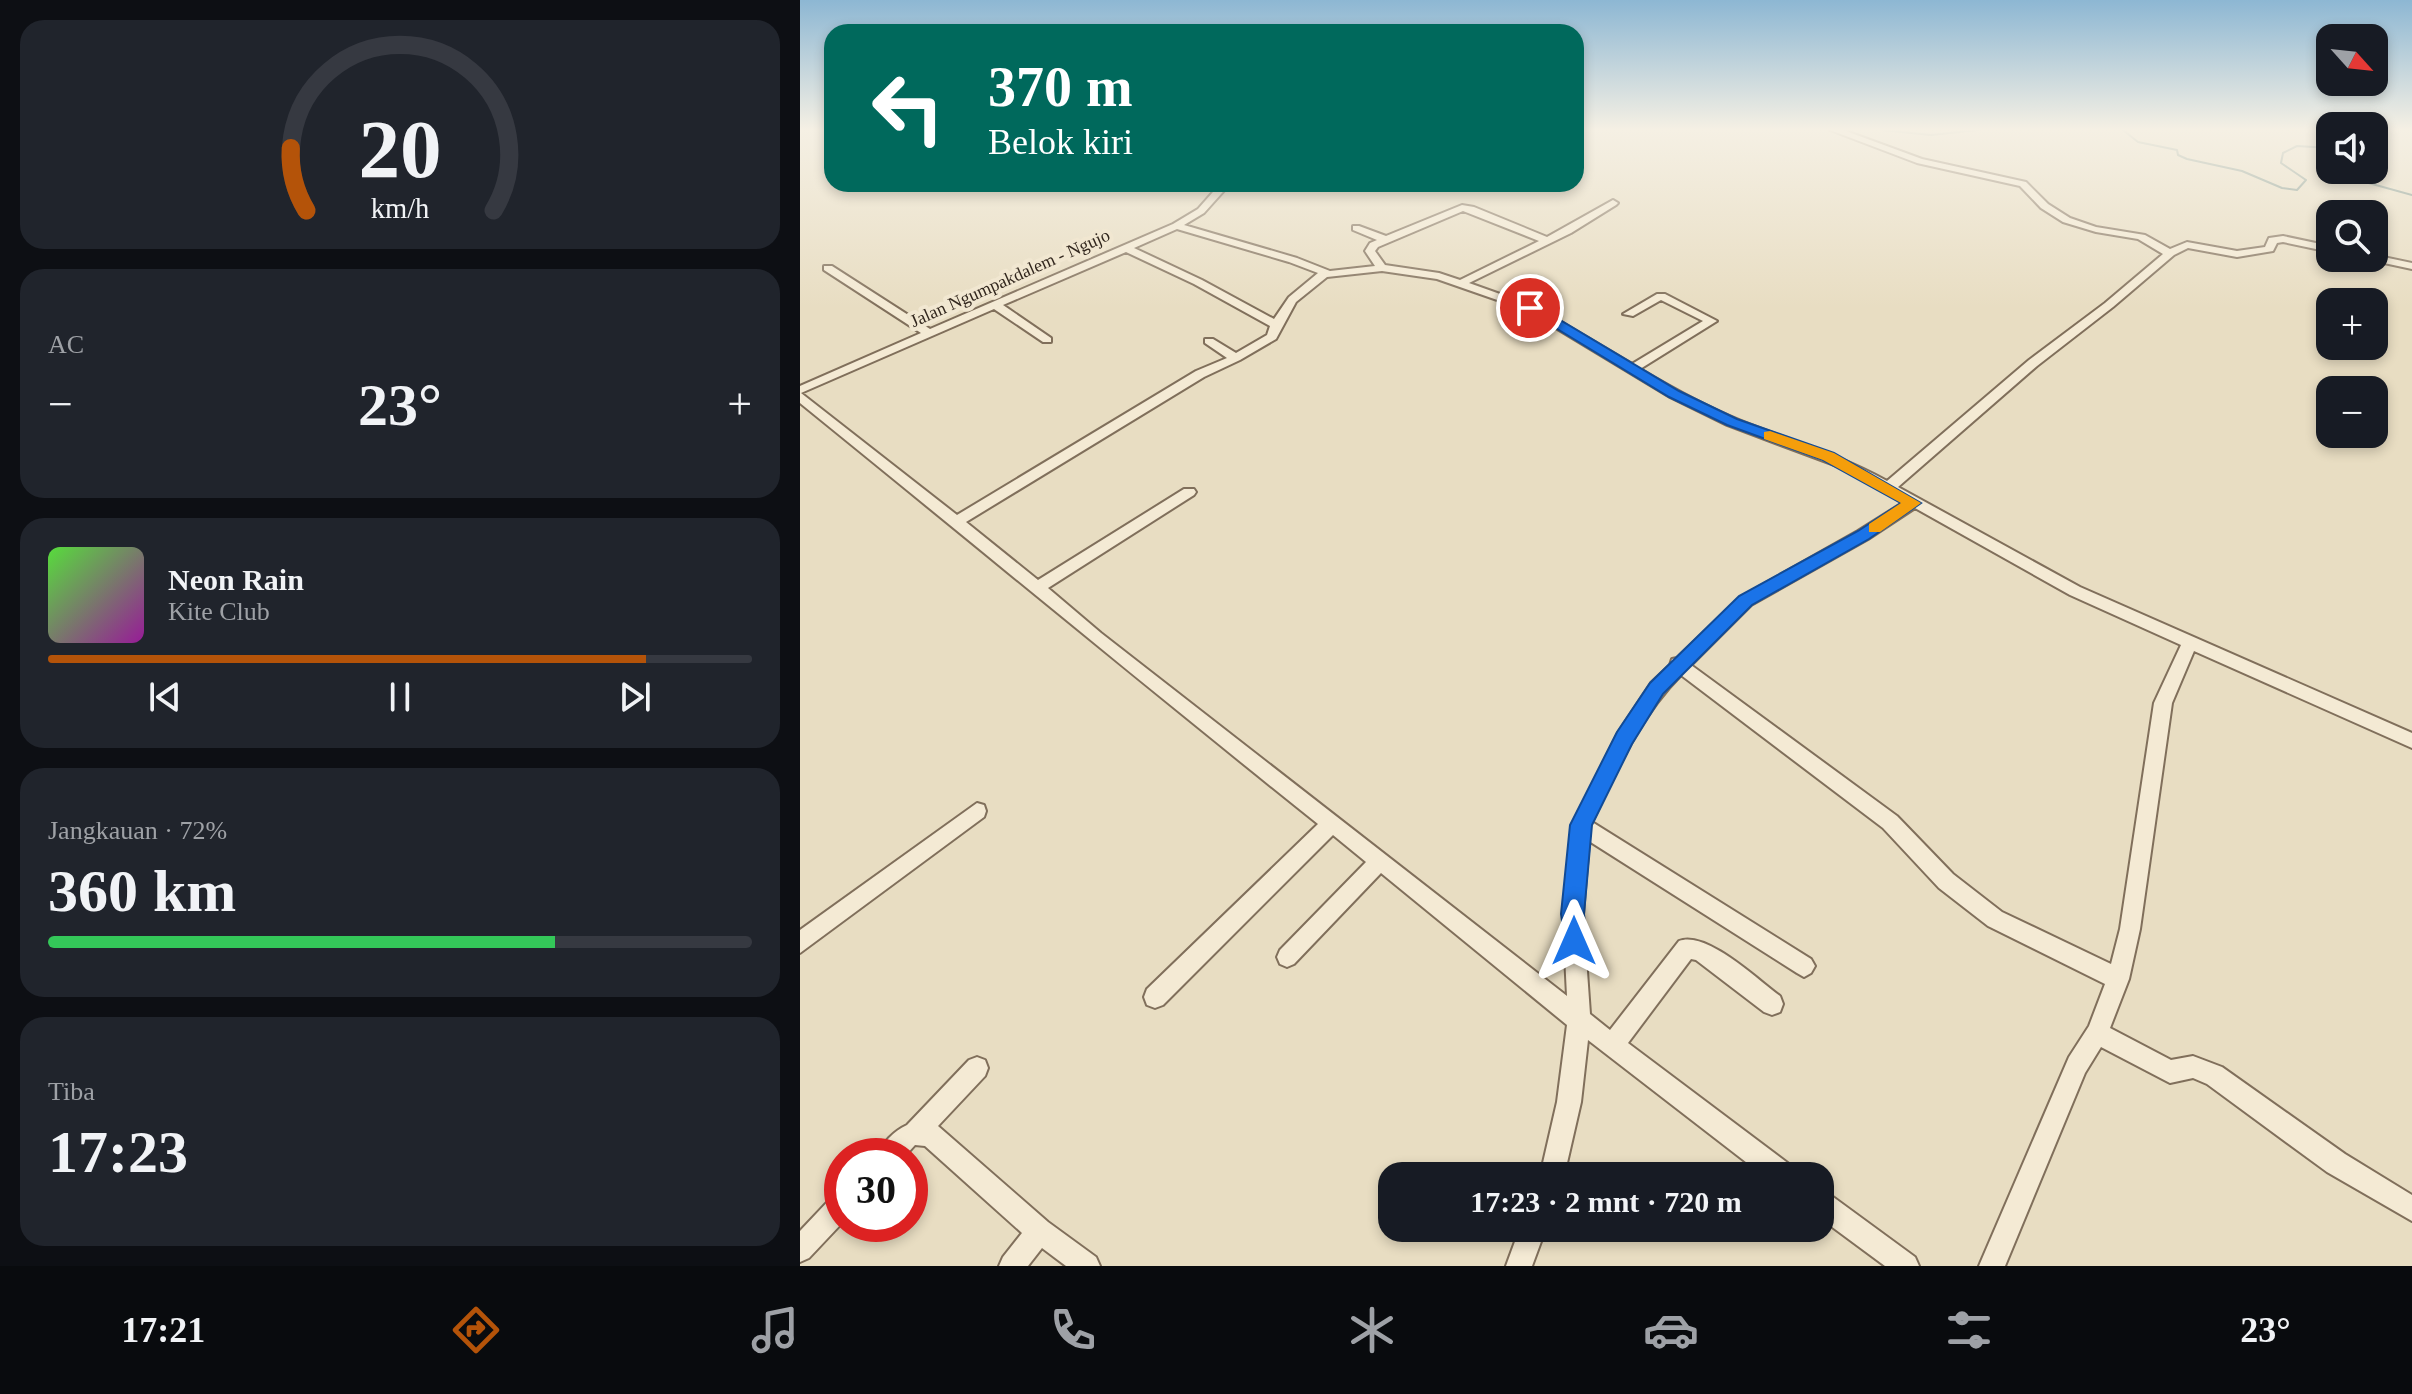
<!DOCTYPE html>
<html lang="id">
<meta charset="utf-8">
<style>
:root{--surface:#171b24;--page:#20242c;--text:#f1f3f6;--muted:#9ea1a6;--line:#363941;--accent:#b45309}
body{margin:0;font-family:"Times New Roman",serif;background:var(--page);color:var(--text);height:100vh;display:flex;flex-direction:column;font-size:30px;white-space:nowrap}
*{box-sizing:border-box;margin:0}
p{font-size:26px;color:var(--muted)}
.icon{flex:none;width:44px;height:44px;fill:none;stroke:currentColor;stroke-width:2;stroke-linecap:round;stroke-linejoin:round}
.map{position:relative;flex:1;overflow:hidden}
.sheet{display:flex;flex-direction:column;gap:20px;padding:20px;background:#0d0f14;width:800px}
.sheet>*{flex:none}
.hud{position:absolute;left:24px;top:24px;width:760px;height:168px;border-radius:24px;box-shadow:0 4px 12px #0003;background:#00695c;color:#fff;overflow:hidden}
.needle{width:52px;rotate:117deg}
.fabs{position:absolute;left:1516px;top:24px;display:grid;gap:16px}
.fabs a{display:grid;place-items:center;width:72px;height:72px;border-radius:16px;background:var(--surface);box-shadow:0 4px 12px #0003;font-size:40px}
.speed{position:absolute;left:24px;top:1138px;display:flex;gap:16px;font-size:40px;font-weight:700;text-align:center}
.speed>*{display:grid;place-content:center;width:104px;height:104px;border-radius:50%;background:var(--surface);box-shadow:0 4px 12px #0003;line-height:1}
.speed .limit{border:12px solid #d22;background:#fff;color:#111}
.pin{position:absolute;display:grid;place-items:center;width:68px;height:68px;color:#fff;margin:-34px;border:4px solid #fff;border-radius:50%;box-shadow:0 2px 8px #0007}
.me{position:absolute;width:88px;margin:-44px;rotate:0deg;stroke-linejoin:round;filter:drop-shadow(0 0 6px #0008)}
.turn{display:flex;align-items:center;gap:28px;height:168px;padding:0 32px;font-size:36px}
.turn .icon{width:104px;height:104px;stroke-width:2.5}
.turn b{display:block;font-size:56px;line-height:68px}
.big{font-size:60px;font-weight:800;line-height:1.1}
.sheet .tile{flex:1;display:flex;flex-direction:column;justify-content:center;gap:12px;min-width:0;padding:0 28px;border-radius:24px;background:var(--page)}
.sheet .dial{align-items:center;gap:0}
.dial svg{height:208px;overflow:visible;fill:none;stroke:var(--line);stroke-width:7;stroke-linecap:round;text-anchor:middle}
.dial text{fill:var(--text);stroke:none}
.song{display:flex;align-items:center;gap:24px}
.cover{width:96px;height:96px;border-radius:12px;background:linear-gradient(135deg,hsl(110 70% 55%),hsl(300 70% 35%))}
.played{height:8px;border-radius:4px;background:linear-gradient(90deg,var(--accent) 85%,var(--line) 85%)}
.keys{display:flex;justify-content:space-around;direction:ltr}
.heat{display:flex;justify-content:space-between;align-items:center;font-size:44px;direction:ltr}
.charge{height:12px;border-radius:6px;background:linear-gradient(90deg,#34c759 72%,var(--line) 0)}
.trip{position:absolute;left:578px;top:1162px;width:456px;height:80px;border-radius:24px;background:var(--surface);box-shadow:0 4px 12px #0003;font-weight:800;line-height:80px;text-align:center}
.tab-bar{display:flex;height:128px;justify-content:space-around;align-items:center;background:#090b0e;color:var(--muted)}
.tab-bar .icon{width:56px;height:56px}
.tab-bar .active{color:var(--accent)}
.tab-bar b{font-size:36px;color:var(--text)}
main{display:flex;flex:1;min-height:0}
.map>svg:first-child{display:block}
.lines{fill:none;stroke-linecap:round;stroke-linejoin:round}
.stream{stroke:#6c8881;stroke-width:2}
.minor-casing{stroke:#806f5b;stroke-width:4}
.minor{fill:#f4ead4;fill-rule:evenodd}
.route{fill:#1a73e8;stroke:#114b97;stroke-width:2}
.slow{fill:#f59e0b}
.labels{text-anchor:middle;stroke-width:8;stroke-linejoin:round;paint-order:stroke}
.far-street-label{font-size:18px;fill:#32271e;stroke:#f1e7d1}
</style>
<main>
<section class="sheet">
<div class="tile dial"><svg viewBox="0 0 100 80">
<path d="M14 69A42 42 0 1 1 86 69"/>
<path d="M14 69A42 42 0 0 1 8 45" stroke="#b45309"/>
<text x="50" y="56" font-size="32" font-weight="700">20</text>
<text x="50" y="72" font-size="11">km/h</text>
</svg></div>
<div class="tile"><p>AC</p>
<div class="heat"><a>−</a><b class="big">23°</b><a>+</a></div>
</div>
<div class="tile">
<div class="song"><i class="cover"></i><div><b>Neon Rain</b><p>Kite Club</p></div></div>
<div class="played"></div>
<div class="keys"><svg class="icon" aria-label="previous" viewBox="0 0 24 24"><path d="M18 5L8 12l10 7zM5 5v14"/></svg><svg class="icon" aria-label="pause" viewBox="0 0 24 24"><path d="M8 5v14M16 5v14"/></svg><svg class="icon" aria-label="next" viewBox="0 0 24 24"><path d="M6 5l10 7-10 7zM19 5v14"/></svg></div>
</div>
<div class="tile"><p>Jangkauan · 72%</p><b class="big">360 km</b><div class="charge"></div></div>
<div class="tile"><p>Tiba</p><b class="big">17:23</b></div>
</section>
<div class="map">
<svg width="1612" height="1266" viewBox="0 0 1612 1266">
<rect width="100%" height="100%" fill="#e8ddc2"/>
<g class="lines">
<path class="stream" d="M1082 130 1131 135 1178 130
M1323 130 1338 142 1377 150 1378 155 1387 159 1442 171 1482 188 1497 190 1506 180 1481 163 1483 153 1497 146 1530 148
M1573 170 1565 182 1612 195"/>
<g class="minor-casing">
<path id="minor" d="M1030 130H1043L1122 159 1226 182 1248 204 1270 218 1296 227 1345 235 1370 249 1387 242 1437 251 1465 247 1469 238 1483 236 1530 246V252L1483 242 1477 243 1473 251 1437 257 1388 248 1374 255 1313 307 1237 366 1098 487 1280 587 1612 733V748L1394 651 1372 703 1340 929 1329 979 1310 1028 1371 1060 1393 1056 1422 1067 1545 1154 1612 1195V1221L1527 1172 1407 1084 1393 1078 1370 1083 1301 1047 1285 1073 1205 1266H1179L1269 1057 1289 1026 1305 984 1188 926 1139 888 1083 828 881 675C840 716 817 770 792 822L1011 959 1015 966 1011 973 1004 977 997 973 789 841 783 914 790 1014 810 1030 879 941C906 930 958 980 980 996L983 1004 980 1012 972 1015 964 1012 896 960 891 959 828 1043 993 1167 996 1176H964L788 1040 781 1102 764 1176H740L757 1102 767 1025 581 873 494 964 487 967 480 964 477 957 480 950 566 862 533 835 363 1005 355 1008 347 1005 344 997 347 989 518 824C344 685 173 543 0 403V386L121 333 24 270V266H32L130 329 373 224 398 209 420 184H430L404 213 384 225 497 258 530 271 575 266 565 251 570 243 577 240 553 230V226H559L586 236 662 205 674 207 747 237 813 200 818 203 816 205 771 233 669 283 734 306 832 364 903 321 861 300 833 316 823 314 857 294H865L917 321 840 369C872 388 904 406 939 420 989 440 1040 455 1087 481L1229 360 1305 303 1363 254 1338 239 1296 232 1263 222 1241 208 1220 186 1117 163ZM663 211 739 241 660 280 639 273 585 265 575 251 578 247ZM377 229 489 262 518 273 489 297 474 319 402 280 334 248ZM326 252 394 284 470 326 467 335 436 353 413 339H405V343L427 358 396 371 157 515 1 393 194 309 243 342H251V338L203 305ZM582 271 637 279 726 310 870 397 927 425 1042 468 1104 502 1058 531 941 597 877 658 872 659 870 665 851 683 818 733 772 825 763 914 767 996 301 633 248 588 394 495 396 492 394 489H384L238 580 166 522 404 377 440 360 476 339 496 302 527 277ZM1115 508 1270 595 1381 645 1354 703 1320 929 1311 964 1202 912 1153 874 1097 816 891 665 951 605 1068 539Z
M1574 255 1612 263V269L1570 260 1569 258H1574Z
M177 803 184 805 186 811 184 817 0 953V930Z
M177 1057 185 1060 188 1068 185 1076 138 1126 248 1222 296 1257 300 1266H266L242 1248 228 1266H199L203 1257 222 1233 125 1146 115 1145 105 1156H77C82 1143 94 1131 107 1125L169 1060Z
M1020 1191 1029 1194 1115 1257 1119 1266H1085L1020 1218Z
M42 1193V1223L9 1258 0 1262V1231L33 1196Z
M720 1228H746L732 1266H706Z"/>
</g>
<use href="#minor" class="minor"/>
</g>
<linearGradient id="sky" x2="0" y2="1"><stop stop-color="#8db7d3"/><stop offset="0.42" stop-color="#f5f0e4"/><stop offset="1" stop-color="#f5f0e4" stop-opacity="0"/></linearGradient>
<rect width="1612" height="308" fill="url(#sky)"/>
<path class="route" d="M726 305H735L879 391 937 419 1034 453 1121 503 1069 539 952 605 863 694 832 744 792 825 784 914 786 941 783 949 774 952 766 949 761 914 770 825 817 732 850 683 939 596 1058 531 1101 503 1023 460 927 425 869 397 726 310Z"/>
<path class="slow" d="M970 431 1034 453 1121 503 1080 532H1069V524L1101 503 1023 460 964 439V432Z"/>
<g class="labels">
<g class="far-street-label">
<text transform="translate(210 278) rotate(-24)" y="6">Jalan Ngumpakdalem - Ngujo</text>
</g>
</g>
</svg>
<div class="fabs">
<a><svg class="needle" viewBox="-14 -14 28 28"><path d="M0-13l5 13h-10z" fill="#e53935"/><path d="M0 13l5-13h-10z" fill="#9ea1a6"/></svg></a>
<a><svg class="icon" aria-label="sound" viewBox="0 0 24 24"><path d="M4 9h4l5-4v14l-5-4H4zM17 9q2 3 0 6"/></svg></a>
<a><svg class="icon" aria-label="search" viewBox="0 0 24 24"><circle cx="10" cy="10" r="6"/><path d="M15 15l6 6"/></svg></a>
<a>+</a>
<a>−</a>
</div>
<div class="speed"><div class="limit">30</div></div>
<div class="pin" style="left:730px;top:308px;background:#d93025"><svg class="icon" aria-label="arrive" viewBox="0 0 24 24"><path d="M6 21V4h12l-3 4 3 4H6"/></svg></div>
<svg class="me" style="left:774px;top:941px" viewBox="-20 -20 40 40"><path d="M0-17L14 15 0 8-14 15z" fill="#1a73e8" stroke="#fff" stroke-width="4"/></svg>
<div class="trip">17:23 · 2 mnt · 720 m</div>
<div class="hud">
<div class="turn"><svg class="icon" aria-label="left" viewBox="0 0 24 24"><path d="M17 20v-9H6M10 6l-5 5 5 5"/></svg><div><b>370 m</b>Belok kiri</div></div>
</div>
</div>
</main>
<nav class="tab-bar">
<b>17:21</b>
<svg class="icon active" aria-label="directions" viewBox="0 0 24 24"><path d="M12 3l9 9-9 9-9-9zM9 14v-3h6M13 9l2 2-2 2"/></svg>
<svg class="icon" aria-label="music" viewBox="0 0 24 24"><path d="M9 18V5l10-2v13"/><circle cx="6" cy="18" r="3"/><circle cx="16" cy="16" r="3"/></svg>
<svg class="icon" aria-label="phone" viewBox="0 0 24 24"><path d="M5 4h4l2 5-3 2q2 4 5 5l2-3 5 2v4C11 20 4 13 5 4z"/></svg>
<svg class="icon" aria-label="climate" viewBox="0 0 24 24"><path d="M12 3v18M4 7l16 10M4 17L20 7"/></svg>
<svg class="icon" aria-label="car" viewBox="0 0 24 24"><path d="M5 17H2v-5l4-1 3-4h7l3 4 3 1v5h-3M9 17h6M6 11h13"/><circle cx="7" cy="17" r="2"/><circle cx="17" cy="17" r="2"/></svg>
<svg class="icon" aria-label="filters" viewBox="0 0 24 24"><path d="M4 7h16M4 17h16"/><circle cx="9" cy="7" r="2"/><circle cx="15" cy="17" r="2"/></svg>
<b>23°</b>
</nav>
